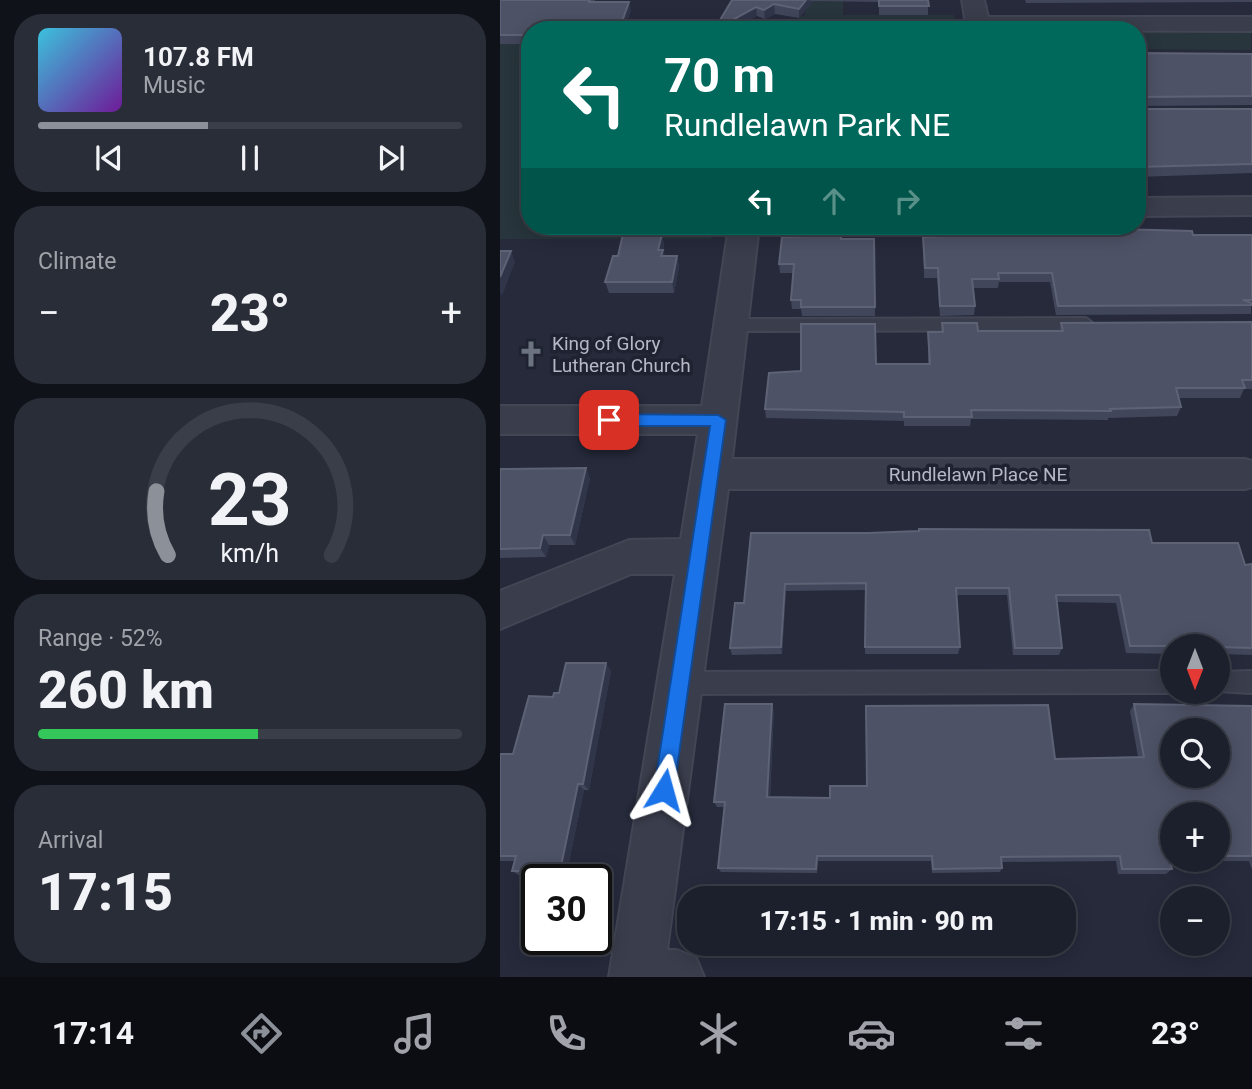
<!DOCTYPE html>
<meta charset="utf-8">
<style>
:root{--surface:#1c202c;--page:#292d38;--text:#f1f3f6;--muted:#a0a3a9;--line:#3a3e48;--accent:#8c9099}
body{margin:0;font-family:Roboto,sans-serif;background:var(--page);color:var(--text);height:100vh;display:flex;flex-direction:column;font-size:26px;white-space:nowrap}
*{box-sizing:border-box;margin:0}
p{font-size:23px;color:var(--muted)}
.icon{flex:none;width:38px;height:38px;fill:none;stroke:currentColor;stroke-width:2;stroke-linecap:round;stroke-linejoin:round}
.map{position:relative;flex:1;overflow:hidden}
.panel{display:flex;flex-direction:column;gap:14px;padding:14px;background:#0f1218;width:500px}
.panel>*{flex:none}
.banner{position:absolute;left:21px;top:21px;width:625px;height:214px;border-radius:28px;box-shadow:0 4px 18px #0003,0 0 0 2px var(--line);background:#00695c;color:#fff;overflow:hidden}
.needle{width:46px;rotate:180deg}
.controls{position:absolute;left:660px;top:634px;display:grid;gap:14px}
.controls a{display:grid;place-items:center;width:70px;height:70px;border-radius:50%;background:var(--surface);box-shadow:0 4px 18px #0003,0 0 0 2px var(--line);font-size:35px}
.speed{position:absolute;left:21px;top:864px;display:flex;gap:14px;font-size:35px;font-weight:700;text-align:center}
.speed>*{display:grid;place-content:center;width:91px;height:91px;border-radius:50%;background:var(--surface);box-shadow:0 4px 18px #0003,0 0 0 2px var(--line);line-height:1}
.speed .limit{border:4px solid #111;border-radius:10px;background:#fff;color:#111}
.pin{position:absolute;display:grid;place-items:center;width:60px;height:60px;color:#fff;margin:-30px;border-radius:14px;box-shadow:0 4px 10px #0006}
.me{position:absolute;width:77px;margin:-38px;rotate:8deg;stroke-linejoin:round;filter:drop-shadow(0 0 5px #0008)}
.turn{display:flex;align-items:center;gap:24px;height:147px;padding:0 28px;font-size:32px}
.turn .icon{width:91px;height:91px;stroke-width:2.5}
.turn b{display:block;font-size:49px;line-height:60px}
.lanes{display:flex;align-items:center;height:66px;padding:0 28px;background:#0003;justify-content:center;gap:35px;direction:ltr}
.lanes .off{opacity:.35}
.big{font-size:52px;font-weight:800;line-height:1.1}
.panel .card{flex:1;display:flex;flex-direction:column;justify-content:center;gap:10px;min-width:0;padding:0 24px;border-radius:28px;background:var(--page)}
.panel .dial{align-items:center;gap:0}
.dial svg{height:182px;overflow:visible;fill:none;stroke:var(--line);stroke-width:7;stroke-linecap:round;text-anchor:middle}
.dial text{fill:var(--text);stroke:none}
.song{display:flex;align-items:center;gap:21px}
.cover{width:84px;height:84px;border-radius:10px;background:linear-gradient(135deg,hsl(190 70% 55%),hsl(280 70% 35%))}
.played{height:7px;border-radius:4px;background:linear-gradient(90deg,var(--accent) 40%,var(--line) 40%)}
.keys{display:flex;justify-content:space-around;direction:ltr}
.heat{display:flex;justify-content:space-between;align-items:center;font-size:38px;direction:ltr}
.charge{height:10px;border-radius:5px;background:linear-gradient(90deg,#34c759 52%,var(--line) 0)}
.trip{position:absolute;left:177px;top:886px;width:399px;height:70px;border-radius:28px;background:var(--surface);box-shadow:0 4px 18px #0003,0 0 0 2px var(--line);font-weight:800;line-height:70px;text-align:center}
.dock{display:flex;height:112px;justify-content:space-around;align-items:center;background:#0b0d12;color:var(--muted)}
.dock .icon{width:49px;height:49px}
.dock .active{color:var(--accent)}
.dock b{font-size:32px;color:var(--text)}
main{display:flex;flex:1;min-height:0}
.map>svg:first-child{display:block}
.green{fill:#28353c}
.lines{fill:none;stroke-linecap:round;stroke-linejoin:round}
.lane-casing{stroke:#434655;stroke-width:4}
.street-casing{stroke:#434655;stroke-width:4}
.lane{fill:#3a3d4c;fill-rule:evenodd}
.street{fill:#3a3d4c;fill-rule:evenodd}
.wall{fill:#42465a}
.shaded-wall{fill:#313549}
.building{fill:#4e5266;stroke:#5e6275;stroke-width:2;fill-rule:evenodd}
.route{fill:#1a73e8;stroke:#114b97;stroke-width:2}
.labels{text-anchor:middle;stroke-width:7;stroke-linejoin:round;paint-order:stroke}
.poi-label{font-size:19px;fill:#b6b8c7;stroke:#1f2231;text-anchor:start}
.street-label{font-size:19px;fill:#b6b8c7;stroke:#1f2231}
</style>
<main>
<section class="panel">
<div class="card">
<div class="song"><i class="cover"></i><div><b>107.8 FM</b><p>Music</p></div></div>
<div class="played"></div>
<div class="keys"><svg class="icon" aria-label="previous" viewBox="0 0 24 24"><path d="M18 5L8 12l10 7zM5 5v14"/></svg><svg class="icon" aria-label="pause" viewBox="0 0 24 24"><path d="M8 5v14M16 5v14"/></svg><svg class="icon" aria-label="next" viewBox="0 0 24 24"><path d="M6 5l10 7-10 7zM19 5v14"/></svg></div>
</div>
<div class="card"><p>Climate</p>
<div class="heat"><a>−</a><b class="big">23°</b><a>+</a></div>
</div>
<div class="card dial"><svg viewBox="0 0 100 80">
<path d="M14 69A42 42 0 1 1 86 69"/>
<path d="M14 69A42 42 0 0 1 9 41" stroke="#8c9099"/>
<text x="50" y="56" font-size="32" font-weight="700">23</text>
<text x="50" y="72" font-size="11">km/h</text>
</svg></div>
<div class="card"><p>Range · 52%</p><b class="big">260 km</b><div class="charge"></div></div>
<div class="card"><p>Arrival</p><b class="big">17:15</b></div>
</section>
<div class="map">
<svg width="752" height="977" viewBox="0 0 752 977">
<rect width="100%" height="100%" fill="#262a3b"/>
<path class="green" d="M307 0H343V15H454L455 30H274L305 15Z
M637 32 751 33V50L637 49Z
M0 44H30V226H215L211 239H0Z"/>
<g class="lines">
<g class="lane-casing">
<path id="lane" d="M586 318 594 324 586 330 230 331 222 325 230 319Z
M672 671V691H675L672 693 180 694 172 690 169 683 172 676 180 672Z
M752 671V693L715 691H718V672Z"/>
</g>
<g class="street-casing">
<path id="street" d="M462 0H484L488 17H752V31L473 30 466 24Z
M752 197V215L637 216V198Z
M229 226H259L232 459H745L752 461V487L745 489H228L167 950H177L196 958 204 977H109L175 574H131L0 629V591L129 540 181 539 198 434H0V406H202Z"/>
</g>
<use href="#lane" class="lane"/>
<use href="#street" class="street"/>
</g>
<path class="wall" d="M0 0H95V2L131 10 124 30H30V44H0Z
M232 0H428V15H379V2L313 1 299 18 275 14 265 19 257 16Z
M525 0H752V2L526 3Z
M637 53 752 54V105L637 106Z
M637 107 639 109H752V173L637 177Z
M162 234 164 245 163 251 165 256H177L179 267 174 293H109L105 282 118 256Z
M752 235 751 314 556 315 550 282H499L498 288H473L475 306 474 315 440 316 437 278H424L423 237Z
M341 239H374L375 316H302L301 309H292L291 300 294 273H280L279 264Z
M752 322V389H744L740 398H679L681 407 677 416 608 418V420L471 419 470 426H404V421L266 418 265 409 376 364H428V332H441L442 323 478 331H559L561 323Z
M0 469 90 478 75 545H49L46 557 0 558Z
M251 533 652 543 745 565 752 564V655L718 654V646H672V654L626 653 616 603 557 602 562 648 559 655H513L507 595H456L460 647 458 654H365L366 590 286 591 282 654 232 655 230 648 244 603Z
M111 671 89 790H84L66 876H20L12 871 15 861H0V754H13L53 697 59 693Z
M634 704 752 706V870L749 861H721L718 847V814H672V830H664L672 869 666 874H618L616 861 502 862V868L500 872 432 873 431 861H318L317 873 221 872 218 868 225 807H217L214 802 274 711 270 797 330 798 367 786 555 759 638 757 630 711Z"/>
<path class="shaded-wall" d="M306 0 313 1 299 18V9Z
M129 2 131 10 124 30H119Z
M274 4 275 14 265 19 264 10Z
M256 7 257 16 233 30H215Z
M162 234 164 245 163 251 166 260 164 267 158 250Z
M11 251 15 262 2 296 0 292V277Z
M177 256 179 267 174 293 172 282Z
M86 468 90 478 75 545 70 535Z
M43 535 49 545 46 557 40 548Z
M285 584 286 591 282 654 281 647Z
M106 663 111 671 89 790 83 784Z
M272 704 274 711 269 803 267 797Z
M78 784 84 790 66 876 60 871Z"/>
<path class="building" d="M0 0H90L89 2H129L119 30H30V35H0Z
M232 0H306L299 9 274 4 264 10 256 7 214 30Z
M379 0H428L429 6H379Z
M637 53 752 54V96L638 97 637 104Z
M637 107 639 109H752V164L637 167Z
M614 229 692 231 693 235H752V300H743L752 303V305L558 306 552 273H498L499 279H472L475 306H440L438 268H425L423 237Z
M123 234H162L158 250H163L161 256H177L172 282H105L113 256H118Z
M341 235V239H374L375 307H301V300H291L294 264H279L282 237Z
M0 251H11L0 277Z
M752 322V380H742L745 388H676L681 407 610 409 611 411 471 410 472 417H404V412L265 409 269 373 301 371V324H375L376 364H430L428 332H443L442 323H477L478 331H563L561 323Z
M86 468 70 535H43L40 548 0 549V469Z
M419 529 649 530 652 543H738L745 565 752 564V648L718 647V646H630L620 595H556L562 648H515L509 588H456L460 647H365L366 583 285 584 281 647 230 648 235 603H244L251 533H368L419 531Z
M66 663H106L83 784H78L60 871H12L16 856H0V754H13L29 696 53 697 54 693H59Z
M225 704H272L267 797 330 798V786H367L366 706 548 705 555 759 644 757 634 704 752 706V856H727L720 824H718V814H672V825H663L672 869H622L620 856 501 857 502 868 433 869 432 856H317L316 869 218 868 225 802H214ZM672 730H718V775H672Z"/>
<path class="route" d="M109 414 218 415 226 420 174 790 171 797 164 800 157 797 154 790 210 426H109L102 420Z"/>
<defs>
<g id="church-bare" transform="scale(2.1)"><path d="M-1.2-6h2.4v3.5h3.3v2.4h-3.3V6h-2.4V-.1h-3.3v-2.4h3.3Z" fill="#6b7280" stroke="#1f2231" stroke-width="2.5" paint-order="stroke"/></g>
</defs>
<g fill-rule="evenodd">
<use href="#church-bare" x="31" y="354"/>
</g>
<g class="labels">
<g class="poi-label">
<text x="52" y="350">King of Glory<tspan x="52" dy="22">Lutheran Church</tspan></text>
</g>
<g class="street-label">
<text x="478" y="481">Rundlelawn Place NE</text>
</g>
</g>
</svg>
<div class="controls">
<a><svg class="needle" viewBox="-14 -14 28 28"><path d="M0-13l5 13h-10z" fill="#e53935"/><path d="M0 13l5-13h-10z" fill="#a0a3a9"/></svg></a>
<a><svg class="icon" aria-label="search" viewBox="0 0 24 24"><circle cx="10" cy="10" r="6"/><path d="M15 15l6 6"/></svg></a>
<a>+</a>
<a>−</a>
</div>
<div class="speed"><div class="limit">30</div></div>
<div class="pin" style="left:109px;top:420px;background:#d93025"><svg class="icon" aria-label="arrive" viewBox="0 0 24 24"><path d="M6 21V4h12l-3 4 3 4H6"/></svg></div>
<svg class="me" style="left:164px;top:790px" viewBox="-20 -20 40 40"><path d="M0-17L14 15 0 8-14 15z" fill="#1a73e8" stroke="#fff" stroke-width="4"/></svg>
<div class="trip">17:15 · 1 min · 90 m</div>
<div class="banner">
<div class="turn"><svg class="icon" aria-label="left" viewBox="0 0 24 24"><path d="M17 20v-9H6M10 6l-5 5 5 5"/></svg><div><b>70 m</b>Rundlelawn Park NE</div></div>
<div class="lanes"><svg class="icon" aria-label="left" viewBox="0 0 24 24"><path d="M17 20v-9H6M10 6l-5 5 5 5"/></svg><svg class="icon off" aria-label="ahead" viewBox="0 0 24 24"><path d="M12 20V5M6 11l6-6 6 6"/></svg><svg class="icon off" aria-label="right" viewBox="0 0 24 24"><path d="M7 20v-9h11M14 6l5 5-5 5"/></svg></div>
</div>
</div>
</main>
<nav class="dock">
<b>17:14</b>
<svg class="icon active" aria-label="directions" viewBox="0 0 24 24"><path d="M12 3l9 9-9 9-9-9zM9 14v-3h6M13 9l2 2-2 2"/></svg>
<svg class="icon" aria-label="music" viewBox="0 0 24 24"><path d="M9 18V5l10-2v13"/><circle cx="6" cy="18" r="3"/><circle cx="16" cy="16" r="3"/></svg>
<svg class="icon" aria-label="phone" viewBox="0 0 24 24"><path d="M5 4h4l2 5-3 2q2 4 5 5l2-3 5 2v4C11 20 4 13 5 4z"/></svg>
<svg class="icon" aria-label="climate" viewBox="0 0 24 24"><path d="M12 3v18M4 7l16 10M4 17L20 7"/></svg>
<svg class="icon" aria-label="car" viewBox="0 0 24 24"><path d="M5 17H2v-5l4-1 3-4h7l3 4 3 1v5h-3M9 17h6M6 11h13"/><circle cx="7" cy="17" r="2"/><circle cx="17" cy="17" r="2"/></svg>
<svg class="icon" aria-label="filters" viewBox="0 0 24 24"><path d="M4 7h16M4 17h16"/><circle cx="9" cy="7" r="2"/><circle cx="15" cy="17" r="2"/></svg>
<b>23°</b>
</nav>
